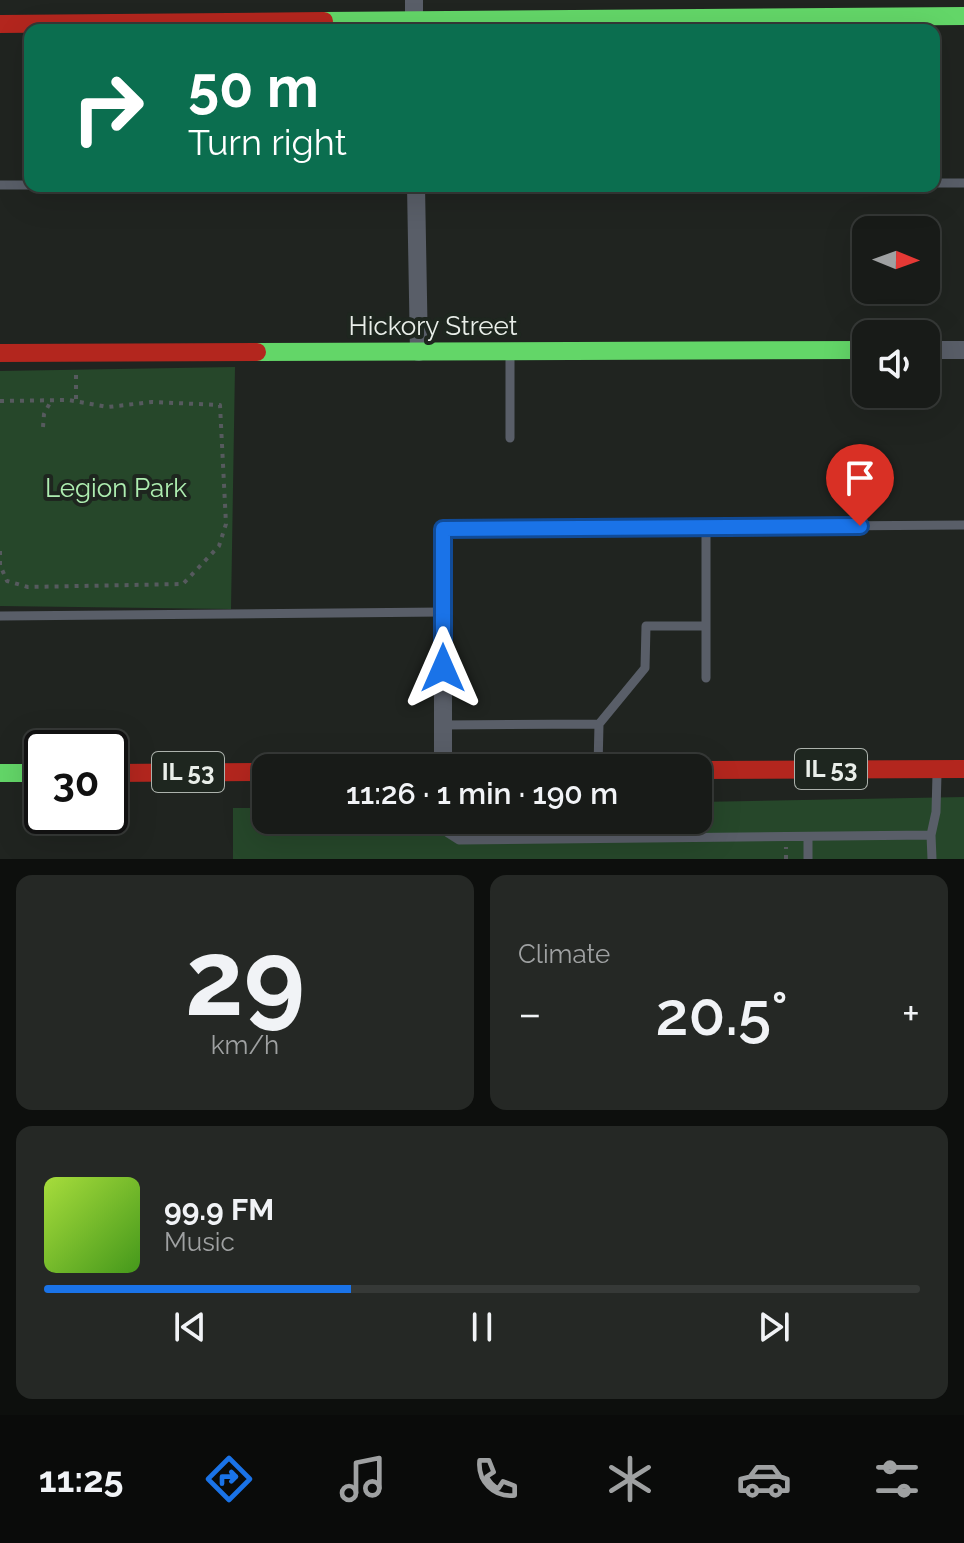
<!DOCTYPE html>
<meta charset="utf-8">
<style>
:root{--surface:#181b18;--page:#252825;--text:#f1f3f6;--muted:#9fa1a2;--line:#363937;--accent:#1a73e8}
body{margin:0;font-family:Raleway,sans-serif;background:var(--page);color:var(--text);height:100vh;display:flex;flex-direction:column;font-size:30px;white-space:nowrap}
*{box-sizing:border-box;margin:0}
p{font-size:26px;color:var(--muted)}
.icon{flex:none;width:44px;height:44px;fill:none;stroke:currentColor;stroke-width:2;stroke-linecap:round;stroke-linejoin:round}
.map{position:relative;height:859px;overflow:hidden}
.details{display:flex;flex-direction:column;gap:16px;padding:16px;background:#0d0f0d;flex:1}
.details>*{flex:none}
.hud{position:absolute;left:24px;top:24px;width:916px;height:168px;border-radius:16px;box-shadow:0 8px 32px #0002,0 0 0 2px var(--line);background:#0b6e4f;color:#fff;overflow:hidden}
.needle{width:52px;rotate:91deg}
.buttons{position:absolute;left:852px;top:216px;display:grid;gap:16px}
.buttons a{display:grid;place-items:center;width:88px;height:88px;border-radius:16px;background:var(--surface);box-shadow:0 8px 32px #0002,0 0 0 2px var(--line);font-size:40px}
.speed{position:absolute;left:24px;top:730px;display:flex;gap:16px;font-size:40px;font-weight:700;text-align:center}
.speed>*{display:grid;place-content:center;width:104px;height:104px;border-radius:50%;background:var(--surface);box-shadow:0 8px 32px #0002,0 0 0 2px var(--line);line-height:1}
.speed .limit{border:4px solid #111;border-radius:12px;background:#fff;color:#111}
.pin{position:absolute;display:grid;place-items:center;width:68px;height:68px;color:#fff;margin:-82px -34px;border-radius:50% 50% 50% 0;rotate:-45deg;box-shadow:0 0 8px #0007}
.pin .icon{rotate:45deg}
.me{position:absolute;width:88px;margin:-44px;rotate:0deg;stroke-linejoin:round;filter:drop-shadow(0 0 6px #0008)}
.turn{display:flex;align-items:center;gap:28px;height:168px;padding:0 32px;font-size:36px}
.turn .icon{width:104px;height:104px;stroke-width:2.5}
.turn b{display:block;font-size:56px;line-height:68px}
.big{font-size:60px;font-weight:600;line-height:1.1}
.details .card{flex:1;display:flex;flex-direction:column;justify-content:center;gap:12px;min-width:0;padding:0 28px;border-radius:16px;background:var(--page)}
.details .dial{align-items:center;gap:0}
.dial b{font-size:104px;line-height:1}
.song{display:flex;align-items:center;gap:24px}
.cover{width:96px;height:96px;border-radius:12px;background:linear-gradient(135deg,hsl(80 70% 55%),hsl(100 70% 35%))}
.played{height:8px;border-radius:4px;background:linear-gradient(90deg,var(--accent) 35%,var(--line) 35%)}
.keys{display:flex;justify-content:space-around;direction:ltr}
.heat{display:flex;justify-content:space-between;align-items:center;font-size:44px;direction:ltr}
.details .tiles{flex:1;display:grid;gap:16px;grid-template-columns:1fr 1fr}
.card:last-child{grid-column:span 2}
.trip{position:absolute;left:252px;top:754px;width:460px;height:80px;border-radius:16px;background:var(--surface);box-shadow:0 8px 32px #0002,0 0 0 2px var(--line);font-weight:600;line-height:80px;text-align:center}
.menu{display:flex;height:128px;justify-content:space-around;align-items:center;background:#0a0b0a;color:var(--muted)}
.menu .icon{width:56px;height:56px}
.menu .current{color:var(--accent)}
.menu b{font-size:36px;color:var(--text)}
.map>svg:first-child{display:block}
.green{fill:#26472a}
.lines{fill:none;stroke-linecap:round;stroke-linejoin:round}
.path{stroke:#565a5e;stroke-width:4;stroke-dasharray:4 6;stroke-linecap:butt}
.lane{stroke:#595e68;stroke-width:9}
.street{stroke:#595e68;stroke-width:18}
.fast{stroke:#63d668;stroke-width:18}
.jam{stroke:#b3261e;stroke-width:18}
.route-casing{stroke:#114b97;stroke-width:20}
.route{stroke:#1a73e8;stroke-width:14}
.labels{text-anchor:middle;stroke-width:8;stroke-linejoin:round;paint-order:stroke}
.shield{fill:#1e261f;stroke:#acb2ac;stroke-width:2}
.shield-label{font-size:24px;font-weight:bold;fill:#e9eee9}
.street-label{font-size:26px;fill:#e9eee9;stroke:#1e261f}
.park-label{font-size:26px;fill:#aeeeb1;stroke:#1e261f}
</style>
<div class="map">
<svg width="964" height="859" viewBox="0 0 964 859">
<rect width="100%" height="100%" fill="#202420"/>
<path class="green" d="M235 367 231 609 0 606V371Z
M964 797V859H233V808H266V820H698V802Z"/>
<g class="lines">
<path class="path" d="M76 375V402
M0 401 68 400 108 407 152 402 220 405 226 524 219 546 183 584 28 587 7 581 0 565V547
M43 427 44 414 52 399
M786 859V847"/>
<path class="lane" d="M934 183H964
M0 185H30
M510 355V438
M443 529 964 525
M0 616 443 612
M706 678V529
M443 725 599 724 645 668 646 626H706
M598 768 599 724
M444 820 448 833 459 840 931 835 936 812 937 774
M931 835 932 859
M808 837V859"/>
<path class="street" d="M414 0V30
M416 186 419 352
M926 350H964
M443 529V768"/>
<path class="fast" d="M324 21 964 16
M257 352 866 350
M0 773H42"/>
<path class="jam" d="M0 24 324 21
M0 353 257 352
M698 770 964 769
M110 773 266 772"/>
</g>
<g class="lines">
<g class="route-casing">
<path id="route" d="M443 668V529L860 526"/>
</g>
<use href="#route" class="route"/>
</g>
<g class="labels">
<g class="shield">
<rect x="795" y="749" width="72" height="40" rx="6"/>
<rect x="152" y="752" width="72" height="40" rx="6"/>
</g>
<g class="shield-label">
<text x="831" y="777">IL 53</text>
<text x="188" y="780">IL 53</text>
</g>
<g class="street-label">
<text x="433" y="335">Hickory Street</text>
</g>
<g class="park-label">
<text x="116" y="497">Legion Park</text>
</g>
</g>
</svg>
<div class="buttons">
<a><svg class="needle" viewBox="-14 -14 28 28"><path d="M0-13l5 13h-10z" fill="#e53935"/><path d="M0 13l5-13h-10z" fill="#9fa1a2"/></svg></a>
<a><svg class="icon" aria-label="sound" viewBox="0 0 24 24"><path d="M4 9h4l5-4v14l-5-4H4zM17 9q2 3 0 6"/></svg></a>
</div>
<div class="speed"><div class="limit">30</div></div>
<div class="pin" style="left:860px;top:526px;background:#d93025"><svg class="icon" aria-label="arrive" viewBox="0 0 24 24"><path d="M6 21V4h12l-3 4 3 4H6"/></svg></div>
<svg class="me" style="left:443px;top:668px" viewBox="-20 -20 40 40"><path d="M0-17L14 15 0 8-14 15z" fill="#1a73e8" stroke="#fff" stroke-width="4"/></svg>
<div class="trip">11:26 · 1 min · 190 m</div>
<div class="hud">
<div class="turn"><svg class="icon" aria-label="right" viewBox="0 0 24 24"><path d="M7 20v-9h11M14 6l5 5-5 5"/></svg><div><b>50 m</b>Turn right</div></div>
</div>
</div>
<section class="details">
<div class="tiles">
<div class="card dial"><b>29</b><p>km/h</p></div>
<div class="card"><p>Climate</p>
<div class="heat"><a>−</a><b class="big">20.5°</b><a>+</a></div>
</div>
<div class="card">
<div class="song"><i class="cover"></i><div><b>99.9 FM</b><p>Music</p></div></div>
<div class="played"></div>
<div class="keys"><svg class="icon" aria-label="previous" viewBox="0 0 24 24"><path d="M18 5L8 12l10 7zM5 5v14"/></svg><svg class="icon" aria-label="pause" viewBox="0 0 24 24"><path d="M8 5v14M16 5v14"/></svg><svg class="icon" aria-label="next" viewBox="0 0 24 24"><path d="M6 5l10 7-10 7zM19 5v14"/></svg></div>
</div>
</div>
</section>
<nav class="menu">
<b>11:25</b>
<svg class="icon current" aria-label="directions" viewBox="0 0 24 24"><path d="M12 3l9 9-9 9-9-9zM9 14v-3h6M13 9l2 2-2 2"/></svg>
<svg class="icon" aria-label="music" viewBox="0 0 24 24"><path d="M9 18V5l10-2v13"/><circle cx="6" cy="18" r="3"/><circle cx="16" cy="16" r="3"/></svg>
<svg class="icon" aria-label="phone" viewBox="0 0 24 24"><path d="M5 4h4l2 5-3 2q2 4 5 5l2-3 5 2v4C11 20 4 13 5 4z"/></svg>
<svg class="icon" aria-label="climate" viewBox="0 0 24 24"><path d="M12 3v18M4 7l16 10M4 17L20 7"/></svg>
<svg class="icon" aria-label="car" viewBox="0 0 24 24"><path d="M5 17H2v-5l4-1 3-4h7l3 4 3 1v5h-3M9 17h6M6 11h13"/><circle cx="7" cy="17" r="2"/><circle cx="17" cy="17" r="2"/></svg>
<svg class="icon" aria-label="filters" viewBox="0 0 24 24"><path d="M4 7h16M4 17h16"/><circle cx="9" cy="7" r="2"/><circle cx="15" cy="17" r="2"/></svg>
</nav>
